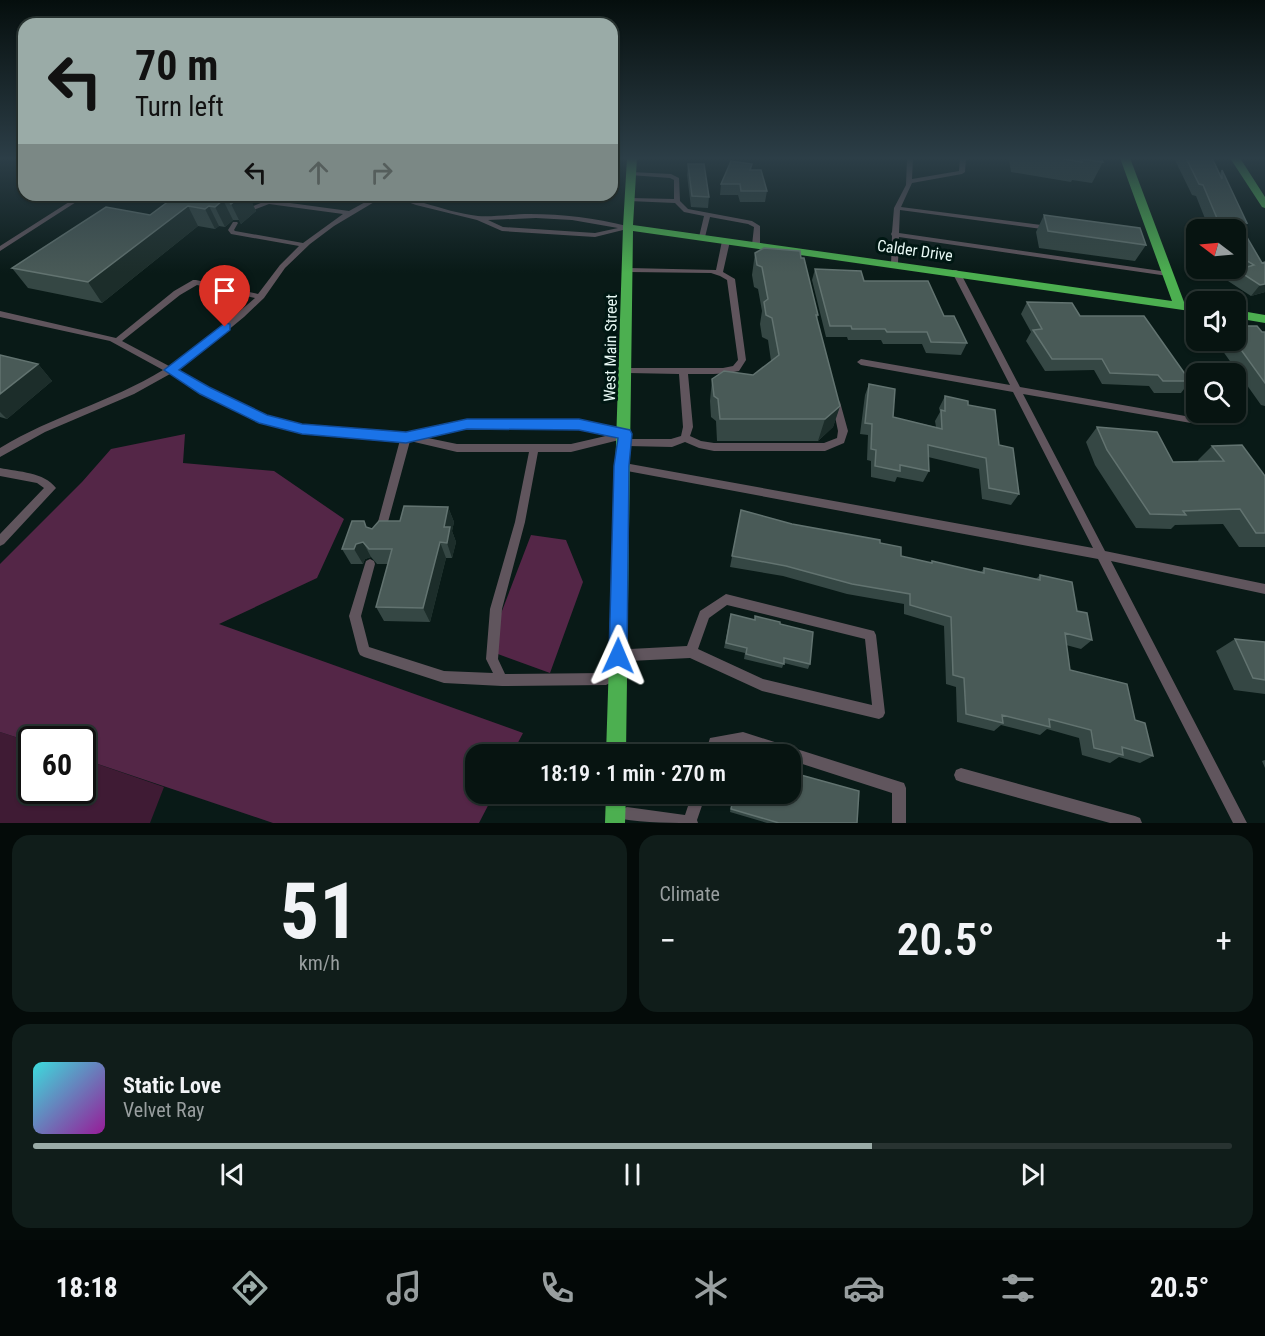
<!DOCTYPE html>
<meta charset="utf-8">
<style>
:root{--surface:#071411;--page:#101d1a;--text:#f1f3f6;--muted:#989e9f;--line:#283331;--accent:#9aaba7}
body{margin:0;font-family:"Roboto Condensed",sans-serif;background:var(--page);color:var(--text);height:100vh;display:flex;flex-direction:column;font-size:22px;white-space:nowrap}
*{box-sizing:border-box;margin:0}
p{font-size:20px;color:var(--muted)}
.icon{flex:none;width:33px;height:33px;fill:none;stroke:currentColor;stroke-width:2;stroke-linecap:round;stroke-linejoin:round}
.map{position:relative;height:823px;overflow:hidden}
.side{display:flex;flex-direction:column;gap:12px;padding:12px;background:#040b09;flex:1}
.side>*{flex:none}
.hud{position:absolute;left:18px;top:18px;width:600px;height:183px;border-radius:18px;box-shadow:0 2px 4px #0004,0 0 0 2px var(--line);background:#9aaba7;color:#111;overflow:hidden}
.needle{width:39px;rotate:286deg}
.fabs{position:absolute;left:1186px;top:219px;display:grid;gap:12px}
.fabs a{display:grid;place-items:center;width:60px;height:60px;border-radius:12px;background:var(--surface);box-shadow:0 2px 4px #0004,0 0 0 2px var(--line);font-size:30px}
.speed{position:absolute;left:18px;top:726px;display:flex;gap:12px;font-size:30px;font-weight:700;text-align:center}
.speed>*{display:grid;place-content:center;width:78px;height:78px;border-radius:50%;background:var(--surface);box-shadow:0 2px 4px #0004,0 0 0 2px var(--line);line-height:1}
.speed .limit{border:3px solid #111;border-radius:9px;background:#fff;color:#111}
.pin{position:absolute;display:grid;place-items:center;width:51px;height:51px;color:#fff;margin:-62px -26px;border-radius:50% 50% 50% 0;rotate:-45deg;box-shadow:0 0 6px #0007}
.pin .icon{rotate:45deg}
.me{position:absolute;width:66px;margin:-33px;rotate:1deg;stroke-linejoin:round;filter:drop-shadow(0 0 4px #0008)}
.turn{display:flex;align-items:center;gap:21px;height:126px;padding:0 18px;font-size:27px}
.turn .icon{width:78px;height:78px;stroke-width:2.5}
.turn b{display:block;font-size:42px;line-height:51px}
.lanes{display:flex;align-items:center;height:57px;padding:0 18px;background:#0003;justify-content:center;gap:30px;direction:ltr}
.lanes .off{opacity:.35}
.big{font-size:45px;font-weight:600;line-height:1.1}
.side .tile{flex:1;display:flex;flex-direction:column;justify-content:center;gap:9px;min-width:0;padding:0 21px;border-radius:18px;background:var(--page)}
.side .dial{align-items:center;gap:0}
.dial b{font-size:78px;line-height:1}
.song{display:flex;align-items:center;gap:18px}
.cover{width:72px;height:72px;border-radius:9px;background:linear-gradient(135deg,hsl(180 70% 55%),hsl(300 70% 35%))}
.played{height:6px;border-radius:3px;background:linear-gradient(90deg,var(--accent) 70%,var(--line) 70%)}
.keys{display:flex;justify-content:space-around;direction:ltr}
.heat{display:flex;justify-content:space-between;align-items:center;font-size:33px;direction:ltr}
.side .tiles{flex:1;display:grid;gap:12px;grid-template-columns:1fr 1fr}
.tile:last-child{grid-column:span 2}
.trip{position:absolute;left:465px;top:744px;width:336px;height:60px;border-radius:18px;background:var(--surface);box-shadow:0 2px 4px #0004,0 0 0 2px var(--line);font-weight:600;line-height:60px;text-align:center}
.dock{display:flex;height:96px;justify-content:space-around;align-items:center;background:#030807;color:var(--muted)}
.dock .icon{width:42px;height:42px}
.dock .selected{color:var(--accent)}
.dock b{font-size:27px;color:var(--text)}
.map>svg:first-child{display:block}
.green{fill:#3f1b34}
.forest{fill:#542647}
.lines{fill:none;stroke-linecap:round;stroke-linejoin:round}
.lane{fill:#60555d;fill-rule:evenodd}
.fast{fill:#4caf50;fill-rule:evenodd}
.wall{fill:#354744}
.shaded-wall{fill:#1c2d2a}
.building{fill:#495a57;stroke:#627370;stroke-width:1.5}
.route{fill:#1a73e8;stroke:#114b97;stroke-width:1.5}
.labels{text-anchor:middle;stroke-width:6;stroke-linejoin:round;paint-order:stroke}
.street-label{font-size:16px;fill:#e8f9f5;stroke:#001713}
</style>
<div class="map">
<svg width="1265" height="823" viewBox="0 0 1265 823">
<rect width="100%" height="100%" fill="#091a17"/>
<path class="green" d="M0 732 31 742 32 790H82L83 759 164 787 150 823H0Z"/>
<path class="forest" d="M185 434 183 463 274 471 344 519 317 578 219 624 523 733 512 754H476V794H494L479 823H273L83 759 82 740H32L31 742 0 732V564L82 482 111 449Z
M531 535 566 540 583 582 550 673 487 650Z"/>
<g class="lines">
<path class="lane" d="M907 158H913L912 179 959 171 960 158H966L965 172 962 174 912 183 901 207 1049 226 1052 228 1049 230 900 210 899 233 1168 272 1172 274 1168 276 899 237 898 263 897 265H891L892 236 891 234 892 232 894 208 906 185Z
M632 172 671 174 679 178 680 201 688 209 752 221 760 226V245L756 247 752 245 754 227 748 224 710 217 705 237 702 239 699 237 704 216 684 212 675 203 629 201V199L631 198 674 199V180L670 178 630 175V173Z
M80 195H87L0 251V246Z
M378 195H386L334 226 310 244 285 268 264 298 244 317 210 345 176 370 236 403 266 416 302 426 408 434 467 421H579L620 431 624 436 622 439 619 440 571 452H538L525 522 502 609 498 659 505 674 606 673 610 675 612 679 610 683 606 685 502 686 444 683 364 657 360 655 358 651 349 616 365 564 366 561 370 559 374 561 375 564 361 616 369 647 444 671 493 673 486 659 490 609 515 522 529 452H457L410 441 385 533 384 536 380 537 376 536 375 533 400 440C355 437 308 436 264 422 231 412 200 391 170 374L134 394 45 432 0 457V448C52 416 111 402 163 370L110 341 0 317V311L116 338 174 291 193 280H196L258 294 280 265 299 246 231 234 228 230 233 222H237L238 223 234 230 235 231 303 243 343 214 269 204 253 210 251 209V207L268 200 349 211ZM197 285 255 298 216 332 169 366 122 341 180 295ZM467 427H579L610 435 571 444H457L423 437Z
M389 195H399L418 201 425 195H432L424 203C441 208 460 214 478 216 494 217 513 214 530 214 563 214 595 218 627 226L628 228 627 229 595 237 502 231 477 220 416 205ZM536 218 572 220 618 228 595 233 503 227 488 220Z
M726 239 730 241 723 272 735 279 746 360 739 371C722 375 705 374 688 374L693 427 690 436 701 441 714 443H824L837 438 838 431 832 402 836 399 840 402 848 431 844 443 825 451H714L699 448 685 442 672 447 627 446 625 443 627 440 630 439H671L681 436 683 427 679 374 629 373 625 370 626 368H723L733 366 738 360 727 280 720 276 711 273 629 272 625 270 629 268 716 270 722 241Z
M953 270H956L960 272 1020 387 1191 417 1194 418 1196 420 1194 422 1191 423 1023 394 1105 551 1265 584V594L1111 561 1247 823H1233L1098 559 627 471 625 468 627 465 630 464 1093 548 1013 392 861 365 857 362 861 359 1010 385 952 272Z
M0 468C19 472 44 472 56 488L4 544 0 546V534L44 488 37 483 0 476Z
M726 594 874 631 876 635 885 713 883 717 879 719 762 691 690 658 630 661 626 659 624 655 626 651 630 649 687 646 700 611ZM727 605 865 639 872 705 763 679 698 649 709 618Z
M743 732 904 783 906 788V823H892V793L790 760V754H774L743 744 719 749 717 754H705L710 738Z
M961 768 1135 816 1140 818 1142 823H1110L961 782 956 780 954 775 956 770Z
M692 794H706L697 820 698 823C676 823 643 823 622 819L620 814 622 809 627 807 685 815Z"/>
<path class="fast" d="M627 158H637L633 225 1172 301 1120 158H1130L1184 302 1197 304V312L633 231 626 754H606L623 227Z
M1230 158H1240L1265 197V208L1262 207Z
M1236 310 1265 315V323L1236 318Z
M606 794H626L625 823H605Z"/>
</g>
<path class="wall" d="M1009 158H1101L1103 162 1092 183 1072 180 1071 182 1011 172Z
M1174 158H1212L1219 174 1222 170 1247 223 1243 230 1265 292 1251 296 1228 281 1236 270 1233 268H1236V230H1197V240L1193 231 1200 220 1206 221 1196 196 1192 195Z
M688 164 709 197 708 208 691 207 687 175Z
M751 170 767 191 765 202H740L738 195H720L721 184Z
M177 195 252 203 256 211 241 224 239 220H233L225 227 219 226 215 229 198 226 102 303 28 288 12 268 150 215Z
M1044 215 1146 245 1135 261 1039 248 1036 232Z
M755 253 818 315 817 319 840 406 833 427 818 441H717L716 421 711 417 710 401 712 379 753 375 771 361 768 340 762 337 760 324 762 311 758 289 754 287 752 275Z
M815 269 864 281 944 316 967 343 961 355 926 353 922 344H883L881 340H848L847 337H826L812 280Z
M1027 302 1080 316 1190 381 1181 393H1154L1149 386 1102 384 1094 370 1045 371 1026 341 1031 332 1021 314Z
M1262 332H1265V406L1261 405 1215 340H1236Z
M0 355 38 364 52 381 7 419 0 417Z
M869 384 893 417 936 427 935 421 940 412 939 408 945 396 968 405 999 445 1019 494 1011 505 982 499 979 469 928 457 929 471 923 482 897 477 895 482 871 477V461L867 460 868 435 860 434 865 395Z
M1097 427 1173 462H1199L1198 460 1212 446 1265 476V547H1239L1223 524 1175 525 1171 529 1136 528 1095 465 1086 442Z
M448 507 454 522 452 531 456 542 452 558H446L430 622 384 621 376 607 388 564H377L371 557 365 559 363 564H351L342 549 367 527 372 529Z
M741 510 792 524 880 543 901 556 931 563 932 561 981 572 984 568 1036 579 1040 575 1077 611 1092 640 1081 649 1066 645 1070 670 1135 720 1153 756 1140 763 1119 757 1110 763 1082 755 1079 738 1047 729 1040 735 1001 725 994 731 957 722 956 687 946 684 944 626 904 614V604L847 594 783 576 730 567Z
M731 614 755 620 780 624 810 664 808 669 784 663 782 668 744 659 745 653 724 648Z
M1235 639 1265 642V694L1234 690 1216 651Z
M1265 760V768L1262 761Z
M733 794H790L857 823H767L730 812Z"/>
<path class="shaded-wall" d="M243 195H263L252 203 256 211 241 224 231 204Z
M223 200 233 220 225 227 215 207Z
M188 206 198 226 102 303 88 282Z
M209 206 219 226 215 229 205 209Z
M1265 284V292L1251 296 1260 285Z
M38 364 52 381 7 419 0 412V394Z
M840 406 833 427 818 441 825 419Z
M448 507 454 522 452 531 456 542 452 558 447 543 444 527Z
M363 542 371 557 365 559 363 564 354 549 356 544Z
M440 542 446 558 430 622 423 608Z"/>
<path class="building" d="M1058 158H1101L1103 162 1081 159 1082 162Z
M1186 158H1212L1222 179V170L1247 223 1238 222 1262 263 1265 262V284L1260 285 1237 270 1254 265 1236 254V230H1205L1200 220 1219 223 1203 185 1199 184Z
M731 161 752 164 750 170H761L767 191H741L740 184H721Z
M688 164H704L709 197 692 196Z
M177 195H243L231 204 229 201 223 200 215 207 209 206 205 209 188 206 88 282 12 268 106 207 150 215Z
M1044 215 1140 228 1146 245 1048 231Z
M764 248 800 251 801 258H804L818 315H816L840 406 825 419H720L718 399 714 396 712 379 724 371 753 375 779 355 772 318 766 315 764 302 768 299 762 267 757 265 755 253Z
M815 269 861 271 864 281H928L944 316H954L967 343 931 342 927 332H887L885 329H852L851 326H830Z
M1027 302 1072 303 1080 316H1144L1190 381H1163L1158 375 1110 373 1102 359H1052L1033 330 1042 329Z
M1236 326H1257L1262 332H1265V383L1234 340H1236Z
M0 355 38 364 0 394Z
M869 384 895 389 893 417 942 429 941 410 945 411V396L968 401V405L995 410 999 445 1013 448 1019 494 989 488 986 458 928 445 929 471 900 465V471L875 466 876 450 871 449 872 424 865 423Z
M1097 427 1157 432 1173 462 1224 461 1212 446 1242 445 1265 476V533H1256L1240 509 1183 511 1186 515 1150 514 1107 450Z
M404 506 448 507 444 527H450L447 543 440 542 423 608 376 607 392 549H369L363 542 356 544 354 549H342L352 521H364L366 527 372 529 379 521H400Z
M741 510 792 524 880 540V543L901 547V556L932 563V561L984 573V568L1040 580V575L1072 582 1077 611 1087 613 1092 640 1065 633 1070 670 1127 684 1135 720 1145 723 1153 756 1122 747 1123 755 1094 748 1091 730 1049 719 1050 727 1002 715 1003 723 966 714 964 678 953 675 951 617 910 605V594L852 584 786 566 732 556Z
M731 614 755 620V616L780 622V624L813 632 810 664 784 658V664L746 654 747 648 726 643Z
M1235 639 1265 642V680L1253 678Z
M741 745 775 754H739Z
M790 772 859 791 857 823H779L731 809 734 794H790Z"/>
<linearGradient id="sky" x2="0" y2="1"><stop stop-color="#050e0d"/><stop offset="0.58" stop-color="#2c3e47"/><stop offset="1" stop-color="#2c3e47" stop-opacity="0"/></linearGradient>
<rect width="1265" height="273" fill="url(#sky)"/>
<path class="route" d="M225 323 230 324V330L179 370 209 387 267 415 302 424 406 432 467 419H579L630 430 632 434 629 466 627 656 625 662 618 665 612 662 609 656 614 466 618 438 579 430 467 429 406 443 302 434 259 423 200 394 164 370Z"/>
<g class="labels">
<g class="street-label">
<text transform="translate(915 250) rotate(8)" y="6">Calder Drive</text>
<text transform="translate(610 348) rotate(-89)" y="6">West Main Street</text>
</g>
</g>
</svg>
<div class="fabs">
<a><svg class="needle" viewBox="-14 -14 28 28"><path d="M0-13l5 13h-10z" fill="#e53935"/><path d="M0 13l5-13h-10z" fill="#989e9f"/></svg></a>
<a><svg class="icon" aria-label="sound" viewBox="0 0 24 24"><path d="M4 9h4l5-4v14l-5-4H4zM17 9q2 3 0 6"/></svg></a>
<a><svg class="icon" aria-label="search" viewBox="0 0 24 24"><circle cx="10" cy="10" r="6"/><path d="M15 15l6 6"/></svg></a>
</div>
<div class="speed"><div class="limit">60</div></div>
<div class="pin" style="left:225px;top:327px;background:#d93025"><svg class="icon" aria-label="arrive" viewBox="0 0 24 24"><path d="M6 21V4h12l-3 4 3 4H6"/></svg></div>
<svg class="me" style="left:618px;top:656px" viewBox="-20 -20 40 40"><path d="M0-17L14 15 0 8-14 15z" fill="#1a73e8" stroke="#fff" stroke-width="4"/></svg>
<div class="trip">18:19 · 1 min · 270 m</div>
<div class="hud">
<div class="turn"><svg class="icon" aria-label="left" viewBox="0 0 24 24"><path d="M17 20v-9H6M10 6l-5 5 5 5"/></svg><div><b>70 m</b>Turn left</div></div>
<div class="lanes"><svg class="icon" aria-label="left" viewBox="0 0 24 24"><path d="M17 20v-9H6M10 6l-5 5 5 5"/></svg><svg class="icon off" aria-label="ahead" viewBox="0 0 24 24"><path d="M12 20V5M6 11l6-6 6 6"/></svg><svg class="icon off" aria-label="right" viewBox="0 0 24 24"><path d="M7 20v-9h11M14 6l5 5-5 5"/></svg></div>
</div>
</div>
<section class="side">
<div class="tiles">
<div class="tile dial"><b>51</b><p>km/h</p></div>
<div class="tile"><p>Climate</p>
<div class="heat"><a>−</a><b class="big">20.5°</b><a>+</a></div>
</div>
<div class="tile">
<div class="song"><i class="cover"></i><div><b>Static Love</b><p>Velvet Ray</p></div></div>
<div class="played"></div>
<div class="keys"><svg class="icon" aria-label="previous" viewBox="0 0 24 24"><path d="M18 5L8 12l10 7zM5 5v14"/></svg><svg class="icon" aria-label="pause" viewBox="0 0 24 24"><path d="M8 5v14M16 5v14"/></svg><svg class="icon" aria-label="next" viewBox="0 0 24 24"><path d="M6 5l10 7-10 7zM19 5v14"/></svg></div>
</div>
</div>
</section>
<nav class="dock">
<b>18:18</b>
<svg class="icon selected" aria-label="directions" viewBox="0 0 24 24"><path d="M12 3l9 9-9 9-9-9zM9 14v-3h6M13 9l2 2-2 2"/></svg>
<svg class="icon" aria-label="music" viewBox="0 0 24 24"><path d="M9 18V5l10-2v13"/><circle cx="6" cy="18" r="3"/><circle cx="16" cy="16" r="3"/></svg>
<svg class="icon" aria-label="phone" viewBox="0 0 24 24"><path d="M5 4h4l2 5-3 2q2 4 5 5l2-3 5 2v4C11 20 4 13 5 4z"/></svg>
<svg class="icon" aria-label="climate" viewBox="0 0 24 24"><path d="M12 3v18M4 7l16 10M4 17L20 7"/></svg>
<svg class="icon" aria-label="car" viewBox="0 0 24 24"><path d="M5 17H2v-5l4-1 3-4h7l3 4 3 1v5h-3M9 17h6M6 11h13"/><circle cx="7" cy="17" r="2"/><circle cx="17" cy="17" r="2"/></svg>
<svg class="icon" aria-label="filters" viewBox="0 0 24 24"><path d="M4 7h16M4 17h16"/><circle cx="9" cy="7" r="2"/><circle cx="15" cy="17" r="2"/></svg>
<b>20.5°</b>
</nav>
